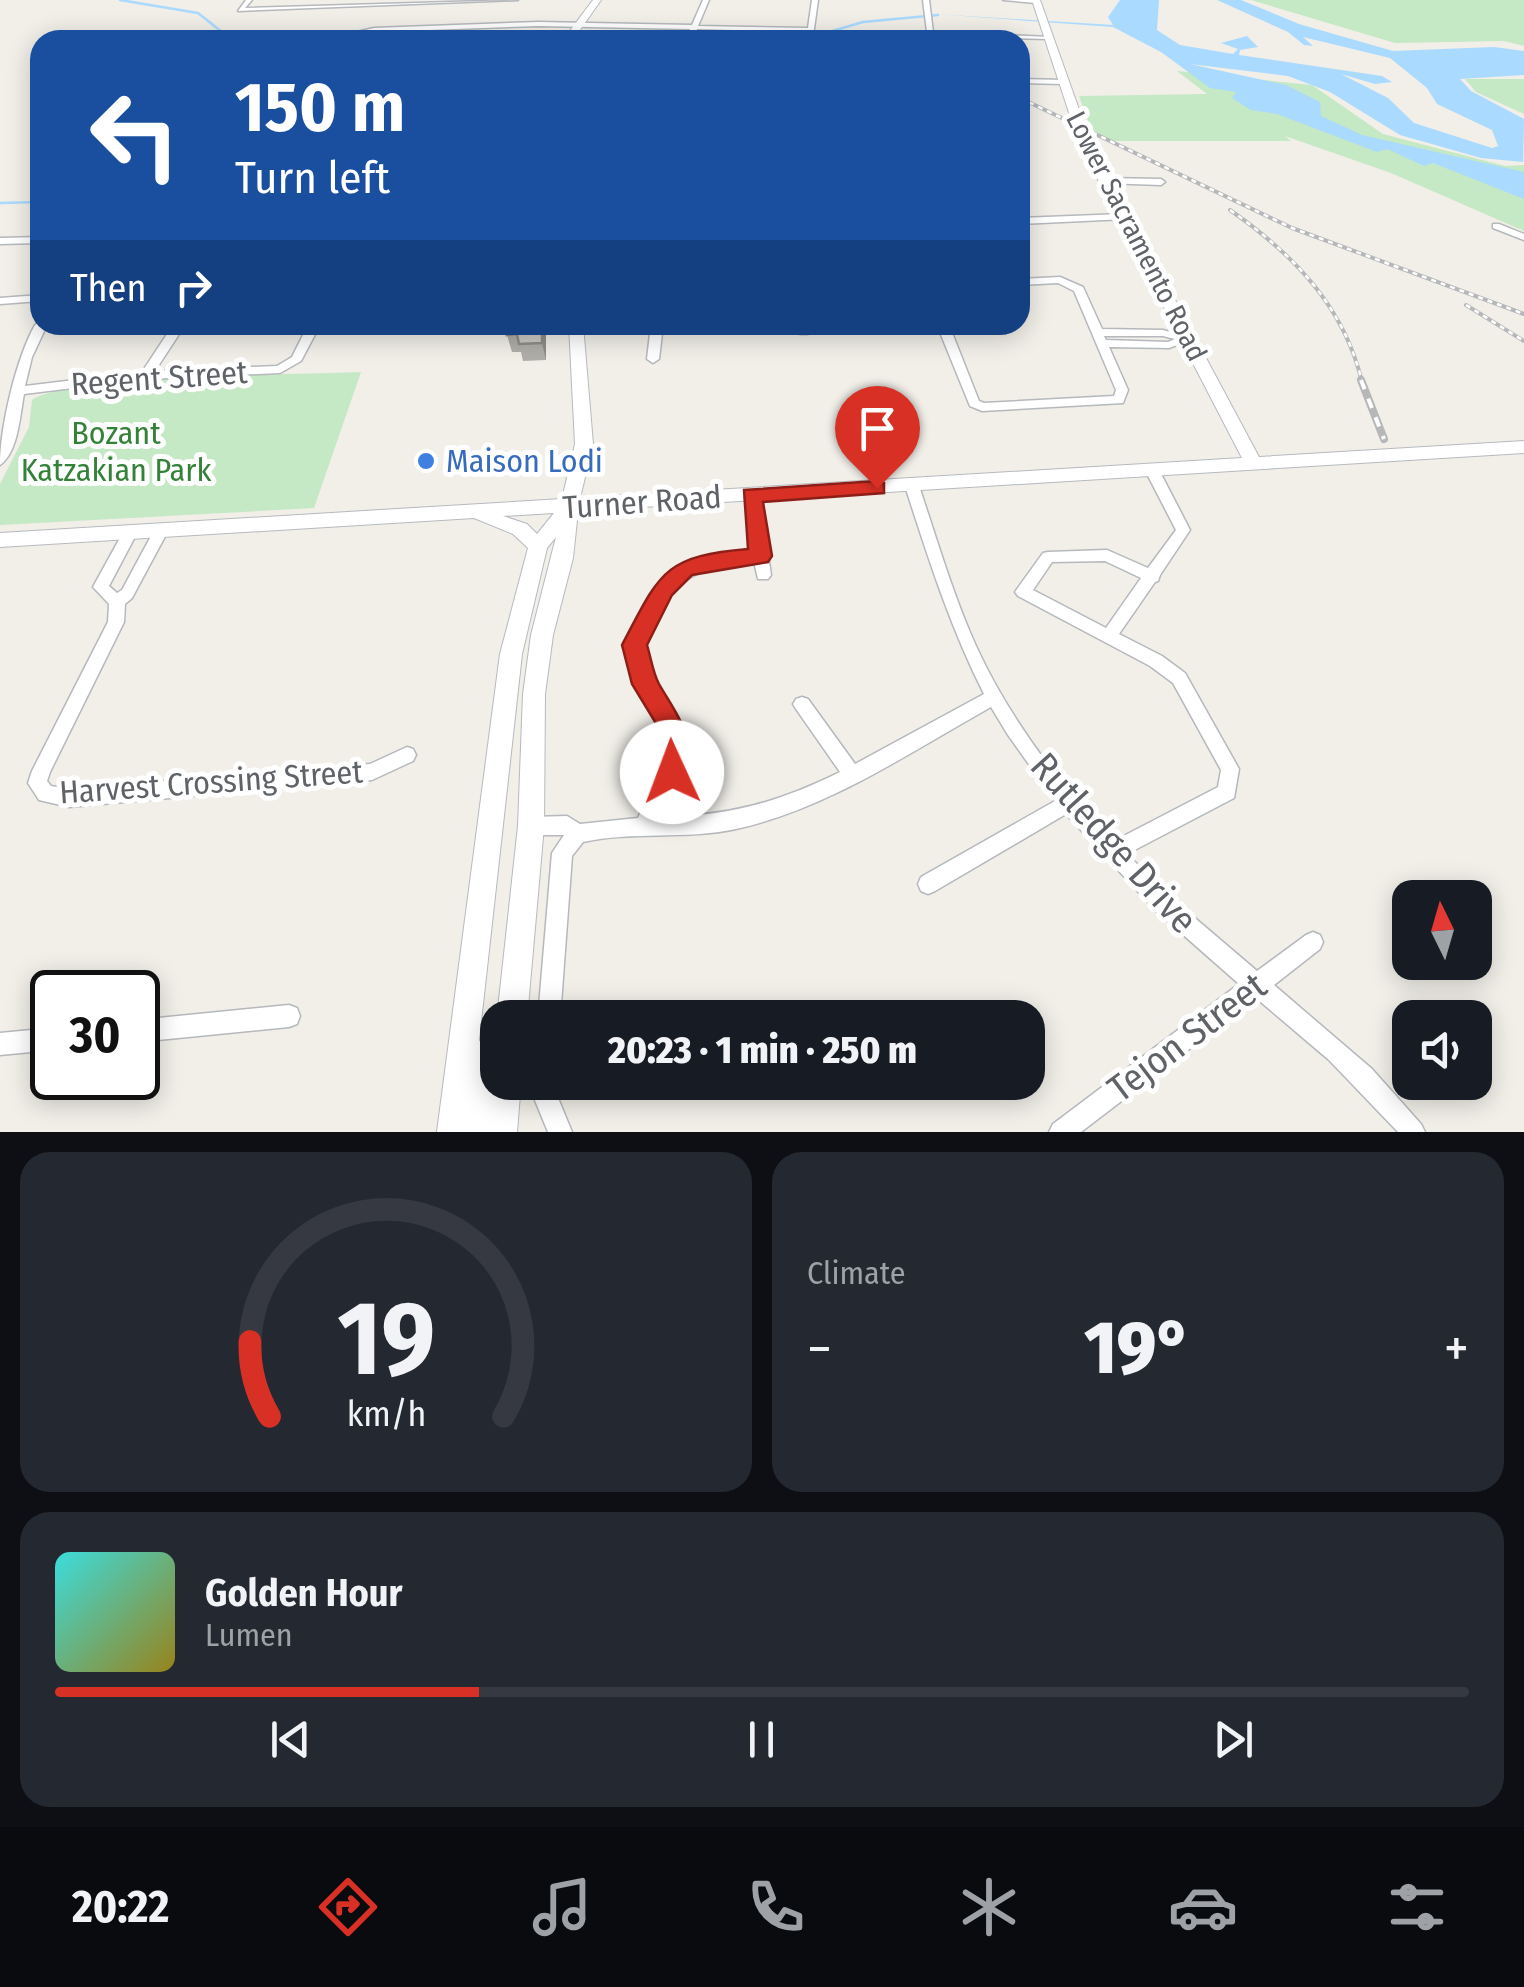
<!DOCTYPE html>
<meta charset="utf-8">
<style>
:root{--surface:#171b24;--page:#242831;--text:#f1f3f6;--muted:#9ea1a6;--line:#363941;--accent:#d93025}
body{margin:0;font-family:"Fira Sans Condensed",sans-serif;background:var(--page);color:var(--text);height:100vh;display:flex;flex-direction:column;font-size:38px;white-space:nowrap}
*{box-sizing:border-box;margin:0}
p{font-size:32px;color:var(--muted)}
.icon{flex:none;width:55px;height:55px;fill:none;stroke:currentColor;stroke-width:2;stroke-linecap:round;stroke-linejoin:round}
.map{position:relative;height:1132px;overflow:hidden}
.side{display:flex;flex-direction:column;gap:20px;padding:20px;background:#0d0f14;flex:1}
.side>*{flex:none}
.hud{position:absolute;left:30px;top:30px;width:1000px;height:305px;border-radius:30px;box-shadow:0 5px 25px #0003;background:#1a4fa0;color:#fff;overflow:hidden}
.needle{width:65px;rotate:355deg}
.fabs{position:absolute;left:1392px;top:880px;display:grid;gap:20px}
.fabs a{display:grid;place-items:center;width:100px;height:100px;border-radius:20px;background:var(--surface);box-shadow:0 5px 25px #0003;font-size:50px}
.speed{position:absolute;left:30px;top:970px;display:flex;gap:20px;font-size:50px;font-weight:700;text-align:center}
.speed>*{display:grid;place-content:center;width:130px;height:130px;border-radius:50%;background:var(--surface);box-shadow:0 5px 25px #0003;line-height:1}
.speed .limit{border:5px solid #111;border-radius:15px;background:#fff;color:#111}
.pin{position:absolute;display:grid;place-items:center;width:85px;height:85px;color:#fff;margin:-102px -42px;border-radius:50% 50% 50% 0;rotate:-45deg;box-shadow:0 0 10px #0007}
.pin .icon{rotate:45deg}
.me{position:absolute;width:110px;margin:-55px;rotate:358deg;stroke-linejoin:round;filter:drop-shadow(0 0 8px #0008)}
.turn{display:flex;align-items:center;gap:35px;height:210px;padding:0 40px;font-size:45px}
.turn .icon{width:130px;height:130px;stroke-width:2.5}
.turn b{display:block;font-size:70px;line-height:85px}
.then{display:flex;align-items:center;height:95px;padding:0 40px;background:#0003;gap:20px;font-size:38px}
.big{font-size:75px;font-weight:800;line-height:1.1}
.side .widget{flex:1;display:flex;flex-direction:column;justify-content:center;gap:15px;min-width:0;padding:0 35px;border-radius:30px;background:var(--page)}
.side .dial{align-items:center;gap:0}
.dial svg{height:260px;overflow:visible;fill:none;stroke:var(--line);stroke-width:7;stroke-linecap:round;text-anchor:middle}
.dial text{fill:var(--text);stroke:none}
.song{display:flex;align-items:center;gap:30px}
.cover{width:120px;height:120px;border-radius:15px;background:linear-gradient(135deg,hsl(180 70% 55%),hsl(50 70% 35%))}
.played{height:10px;border-radius:5px;background:linear-gradient(90deg,var(--accent) 30%,var(--line) 30%)}
.keys{display:flex;justify-content:space-around;direction:ltr}
.heat{display:flex;justify-content:space-between;align-items:center;font-size:55px;direction:ltr}
.side .tiles{flex:1;display:grid;gap:20px;grid-template-columns:1fr 1fr}
.widget:last-child{grid-column:span 2}
.trip{position:absolute;left:480px;top:1000px;width:565px;height:100px;border-radius:30px;background:var(--surface);box-shadow:0 5px 25px #0003;font-weight:800;line-height:100px;text-align:center}
.dock{display:flex;height:160px;justify-content:space-around;align-items:center;background:#090b0e;color:var(--muted)}
.dock .icon{width:70px;height:70px}
.dock .selected{color:var(--accent)}
.dock b{font-size:45px;color:var(--text)}
.map>svg:first-child{display:block}
.green{fill:#c5e8c5}
.water{fill:#aadaff}
.lines{fill:none;stroke-linecap:round;stroke-linejoin:round}
.stream{stroke:#aadaff;stroke-width:2.5}
.street-casing{stroke:#b5b8bc;stroke-width:3}
.secondary-casing{stroke:#b6babf;stroke-width:2}
.street{fill:#fff;fill-rule:evenodd}
.secondary{fill:#fff;fill-rule:evenodd}
.rail-far1-casing{stroke:#b6b7b8;stroke-width:4}
.rail-casing{stroke:#b6b7b8;stroke-width:8}
.rail-far1{stroke:#fff;stroke-width:2.5;stroke-dasharray:5;stroke-linecap:butt}
.rail{stroke:#fff;stroke-width:4;stroke-dasharray:10;stroke-linecap:butt}
.wall{fill:#afaea9}
.shaded-wall{fill:#8f8d8a}
.building{fill:#cccac5;stroke:#8f8d8a;stroke-width:2.5}
.route{fill:#d93025;stroke:#8d1f18;stroke-width:2.5}
.shop-dot{fill:#3f7fe0;stroke:#fff;stroke-width:4}
.labels{text-anchor:middle;stroke-width:10;stroke-linejoin:round;paint-order:stroke}
.far-street-label{font-size:28px;fill:#5f6368;stroke:#fff}
.street-label{font-size:32px;fill:#5f6368;stroke:#fff}
.park-label{font-size:32px;fill:#348238;stroke:#fff}
.shop-label{font-size:32px;fill:#366cbe;stroke:#fff;text-anchor:start}
.near-street-label{font-size:38px;fill:#5f6368;stroke:#fff}
</style>
<div class="map">
<svg width="1524" height="1132" viewBox="0 0 1524 1132">
<rect width="100%" height="100%" fill="#f1efe8"/>
<path class="green" d="M1251 0H1524V46L1504 41 1395 43Z
M1177 71 1312 85 1383 134 1505 166 1524 165V231L1391 173 1285 136 1291 141H1111L1091 129 1079 96 1207 94Z
M1465 79H1524V114L1476 92Z
M361 372 314 508 0 525V484L29 427 32 400C71 374 301 375 361 372Z"/>
<path class="water" d="M1120 0H1159L1157 30 1180 45 1233 54 1238 49 1221 43 1247 36 1258 47 1240 50 1239 55 1382 76 1392 82 1375 84 1341 74 1388 98 1414 123 1492 148 1498 146 1492 130 1437 104 1427 88 1390 58 1303 37 1313 46 1304 45 1288 32 1217 0H1241L1299 24 1393 51 1494 47 1524 51V75L1460 79 1471 91 1524 119 1523 162 1481 158 1400 135 1330 92 1288 76 1190 64 1286 85 1320 102 1321 116 1362 135 1524 172V199L1433 163 1424 166 1387 149 1377 152 1277 114 1251 110 1232 98 1236 92 1210 88 1161 52 1113 27 934 14 1113 25 1108 17Z"/>
<g class="lines">
<path class="stream" d="M120 0 198 13 232 40
M802 40 863 22 938 15
M0 203 40 202"/>
<g class="street-casing">
<path id="street" d="M246 0H252L245 8 518 0 238 11Z
M703 0H709L698 26 808 28 812 0H818L813 36 808 37 807 32 697 29 692 40H686L690 29 538 26 374 32 335 40H322L374 28 538 22 692 25Z
M923 0H929L933 32 1051 37 1048 39 934 36V40H928Z
M1003 0H1038L1039 1 1036 3Z
M1020 79 1063 80 1067 82 1063 84 1020 83Z
M1105 178 1161 179 1165 182 1161 185 1102 183V179Z
M1123 214 1126 215V219L1020 224V218Z
M1493 224H1499L1524 234V240L1493 228Z
M40 237V243L0 244V238Z
M1060 277 1083 287 1102 329 1163 330 1193 339 1169 348 1109 347 1128 390 1123 403 982 411 970 406 937 325H949L979 401 984 403 1114 396 1116 390 1074 291 1058 283 1020 285V279ZM1104 336H1163L1175 339 1168 342 1106 340Z
M40 295V301L0 304V298Z
M40 322V325H47L32 357 25 386 142 372 173 325H185L155 371 277 366 292 357 308 325H320L301 361 280 373 146 379 24 394C20 415 18 453 0 465 0 427 16 359 35 325Z
M651 325H663L659 359 653 363 647 359Z
M796 325H808L810 332 808 334H800Z
M1152 465 1159 470 1190 530 1160 575 1158 581 1155 582 1119 634 1162 656 1185 673 1239 769 1234 798 1127 854 1169 896 1257 971 1306 935 1313 932 1320 935 1323 942 1320 949 1274 985 1372 1069 1421 1124 1425 1132H1398L1329 1060 1256 998 1081 1132H1049L1053 1124 1239 984 1155 910 1066 814 935 891 928 894 921 891 918 884 921 877 1055 801 1008 735 991 707C910 752 828 809 736 829 685 840 633 831 583 842L572 856 560 1018H538L552 853 564 835H531L524 832 521 826 524 820 531 817 567 816 580 824 638 818 661 765 664 747 661 731 637 676 627 645C664 574 670 560 752 551L745 495 747 492H757L759 495 771 575 768 579H758L754 562C680 570 676 581 643 645L653 676 679 731 682 747 679 765 658 817C728 816 777 803 840 772L796 709 793 704 796 699 802 697 808 699 855 764 984 694C950 627 928 557 905 486L912 481 919 486C937 540 953 595 976 646 1009 718 1059 784 1114 841L1218 787 1221 770 1173 683 1150 666 1018 596 1015 592 1043 553 1048 552 1107 550 1148 568 1176 530 1145 470ZM1105 561 1141 578 1106 628 1033 590 1052 562Z
M162 524 169 529 132 598 125 604 124 622 50 772 47 781 51 786 69 789 370 764 407 747 413 749 416 755 413 761 372 780 69 807 39 800 28 783 32 771 108 622 109 604 93 587 126 527H136L138 531 109 586 117 593 122 590 157 525Z
M289 1005 297 1008 300 1016 297 1024 289 1027 138 1042V1020Z
M52 1028V1050L0 1055V1033Z
M534 1082H558V1098L572 1132H548L534 1098Z"/>
</g>
<g class="secondary-casing">
<path id="secondary" d="M593 0H601L573 40H563Z
M1032 0H1040L1091 143 1259 457 1524 441V453L578 511 573 558 553 635 545 694 544 826 527 1018H497L518 826 523 694 531 635 556 537 547 548 522 654 479 1040 493 1067 492 1078 498 1070V1082H521L517 1132H437L500 654 528 548 513 534 474 518 0 547V533L562 499 575 444 569 325H583L593 444 580 498 1242 458 1079 143ZM554 513 537 534 527 524 503 516Z"/>
</g>
<use href="#street" class="street"/>
<use href="#secondary" class="secondary"/>
<g class="rail-far1-casing">
<path id="rail-far1" d="M1020 98 1292 228 1524 314
M1230 210C1293 254 1344 306 1362 382
M1466 305 1524 341"/>
</g>
<g class="rail-casing">
<path id="rail" d="M1361 380 1384 439"/>
</g>
<use href="#rail-far1" class="rail-far1"/>
<use href="#rail" class="rail"/>
</g>
<path class="wall" d="M509 325H545L546 360 523 361 521 352H512L507 335Z"/>
<path class="shaded-wall" d="M542 325H545L546 330V360L542 343Z"/>
<path class="building" d="M509 325H542V343L519 344 517 334 507 335Z"/>
<path class="route" d="M877 481 884 483V493L763 502 772 556 768 562 692 575 672 595 647 645C651 658 653 673 659 684 678 717 700 742 682 781L672 785 662 781 657 725 632 684 622 645C660 573 663 556 748 549L744 490Z"/>
<circle class="shop-dot" cx="426" cy="461" r="10"/>
<g class="labels">
<g class="far-street-label">
<text transform="translate(1137 236) rotate(63)" y="10">Lower Sacramento Road</text>
</g>
<g class="street-label">
<text transform="translate(159 378) rotate(-4)" y="11">Regent Street</text>
<text transform="translate(642 502) rotate(-4)" y="11">Turner Road</text>
<text transform="translate(211 782) rotate(-4)" y="11">Harvest Crossing Street</text>
</g>
<g class="park-label">
<text x="116" y="444">Bozant<tspan x="116" dy="37">Katzakian Park</tspan></text>
</g>
<g class="shop-label">
<text x="446" y="472">Maison Lodi</text>
</g>
<g class="near-street-label">
<text transform="translate(1114 843) rotate(48)" y="13">Rutledge Drive</text>
<text transform="translate(1187 1037) rotate(-37)" y="13">Tejon Street</text>
</g>
</g>
</svg>
<div class="fabs">
<a><svg class="needle" viewBox="-14 -14 28 28"><path d="M0-13l5 13h-10z" fill="#e53935"/><path d="M0 13l5-13h-10z" fill="#9ea1a6"/></svg></a>
<a><svg class="icon" aria-label="sound" viewBox="0 0 24 24"><path d="M4 9h4l5-4v14l-5-4H4zM17 9q2 3 0 6"/></svg></a>
</div>
<div class="speed"><div class="limit">30</div></div>
<div class="pin" style="left:877px;top:488px;background:#d93025"><svg class="icon" aria-label="arrive" viewBox="0 0 24 24"><path d="M6 21V4h12l-3 4 3 4H6"/></svg></div>
<svg class="me" style="left:672px;top:772px" viewBox="-20 -20 40 40"><circle r="19" fill="#fff"/><path d="M0-13L10 11 0 6-10 11z" fill="#d93025"/></svg>
<div class="trip">20:23 · 1 min · 250 m</div>
<div class="hud">
<div class="turn"><svg class="icon" aria-label="left" viewBox="0 0 24 24"><path d="M17 20v-9H6M10 6l-5 5 5 5"/></svg><div><b>150 m</b>Turn left</div></div>
<div class="then">Then<svg class="icon" aria-label="right" viewBox="0 0 24 24"><path d="M7 20v-9h11M14 6l5 5-5 5"/></svg></div>
</div>
</div>
<section class="side">
<div class="tiles">
<div class="widget dial"><svg viewBox="0 0 100 80">
<path d="M14 69A42 42 0 1 1 86 69"/>
<path d="M14 69A42 42 0 0 1 8 46" stroke="#d93025"/>
<text x="50" y="56" font-size="32" font-weight="700">19</text>
<text x="50" y="72" font-size="11">km/h</text>
</svg></div>
<div class="widget"><p>Climate</p>
<div class="heat"><a>−</a><b class="big">19°</b><a>+</a></div>
</div>
<div class="widget">
<div class="song"><i class="cover"></i><div><b>Golden Hour</b><p>Lumen</p></div></div>
<div class="played"></div>
<div class="keys"><svg class="icon" aria-label="previous" viewBox="0 0 24 24"><path d="M18 5L8 12l10 7zM5 5v14"/></svg><svg class="icon" aria-label="pause" viewBox="0 0 24 24"><path d="M8 5v14M16 5v14"/></svg><svg class="icon" aria-label="next" viewBox="0 0 24 24"><path d="M6 5l10 7-10 7zM19 5v14"/></svg></div>
</div>
</div>
</section>
<nav class="dock">
<b>20:22</b>
<svg class="icon selected" aria-label="directions" viewBox="0 0 24 24"><path d="M12 3l9 9-9 9-9-9zM9 14v-3h6M13 9l2 2-2 2"/></svg>
<svg class="icon" aria-label="music" viewBox="0 0 24 24"><path d="M9 18V5l10-2v13"/><circle cx="6" cy="18" r="3"/><circle cx="16" cy="16" r="3"/></svg>
<svg class="icon" aria-label="phone" viewBox="0 0 24 24"><path d="M5 4h4l2 5-3 2q2 4 5 5l2-3 5 2v4C11 20 4 13 5 4z"/></svg>
<svg class="icon" aria-label="climate" viewBox="0 0 24 24"><path d="M12 3v18M4 7l16 10M4 17L20 7"/></svg>
<svg class="icon" aria-label="car" viewBox="0 0 24 24"><path d="M5 17H2v-5l4-1 3-4h7l3 4 3 1v5h-3M9 17h6M6 11h13"/><circle cx="7" cy="17" r="2"/><circle cx="17" cy="17" r="2"/></svg>
<svg class="icon" aria-label="filters" viewBox="0 0 24 24"><path d="M4 7h16M4 17h16"/><circle cx="9" cy="7" r="2"/><circle cx="15" cy="17" r="2"/></svg>
</nav>
